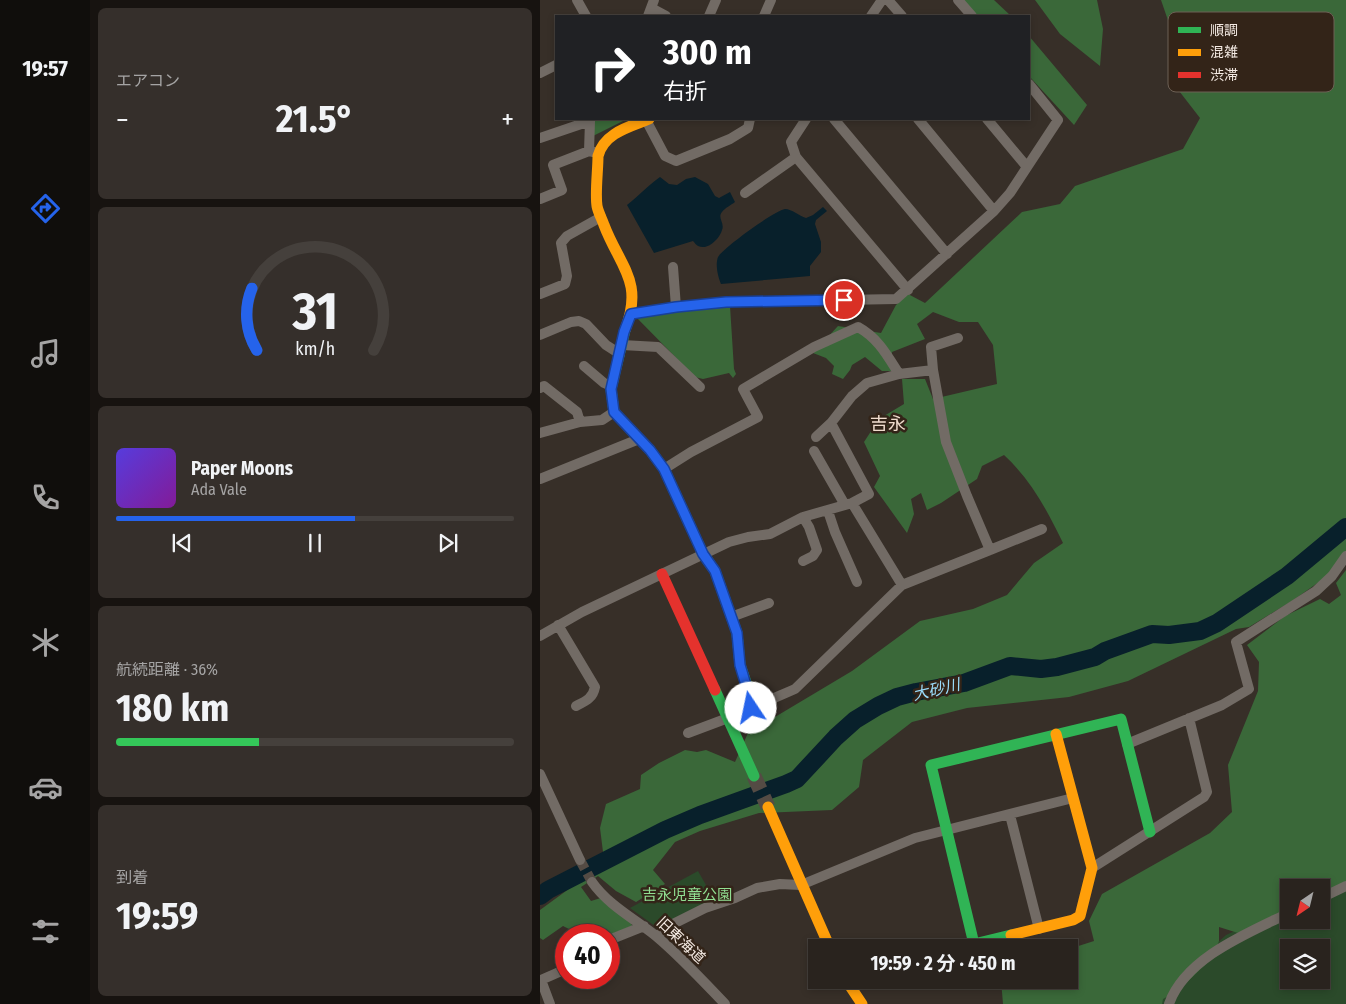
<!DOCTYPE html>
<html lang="ja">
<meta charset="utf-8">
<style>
:root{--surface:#29231e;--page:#352f2b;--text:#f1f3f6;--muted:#a5a4a4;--line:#45403c;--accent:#2563eb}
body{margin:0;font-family:"Fira Sans Condensed","Noto Sans JP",sans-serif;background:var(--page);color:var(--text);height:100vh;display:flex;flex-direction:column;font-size:19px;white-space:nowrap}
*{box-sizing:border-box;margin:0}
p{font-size:16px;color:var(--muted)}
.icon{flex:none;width:28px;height:28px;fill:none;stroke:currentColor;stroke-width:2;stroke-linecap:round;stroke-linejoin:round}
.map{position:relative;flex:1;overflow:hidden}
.details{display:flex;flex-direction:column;gap:8px;padding:8px;background:#171310;width:450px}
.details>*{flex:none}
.hud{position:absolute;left:15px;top:15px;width:475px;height:105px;border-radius:0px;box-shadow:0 2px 8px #0003,0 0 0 1px var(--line);background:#202124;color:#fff;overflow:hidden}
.needle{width:32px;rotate:215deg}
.buttons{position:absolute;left:740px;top:879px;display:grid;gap:10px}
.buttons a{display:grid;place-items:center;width:50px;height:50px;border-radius:0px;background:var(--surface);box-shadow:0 2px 8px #0003,0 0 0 1px var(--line);font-size:25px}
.speed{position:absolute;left:15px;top:924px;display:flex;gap:10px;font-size:25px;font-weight:700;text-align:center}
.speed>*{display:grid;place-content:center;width:65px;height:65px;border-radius:50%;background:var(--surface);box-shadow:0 2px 8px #0003,0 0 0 1px var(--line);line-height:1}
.speed .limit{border:8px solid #d22;background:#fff;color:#111}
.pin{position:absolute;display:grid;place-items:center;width:42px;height:42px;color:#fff;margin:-21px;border:2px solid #fff;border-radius:50%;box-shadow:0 1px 5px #0007}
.me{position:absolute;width:55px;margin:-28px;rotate:349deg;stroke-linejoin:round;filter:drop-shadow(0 0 4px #0008)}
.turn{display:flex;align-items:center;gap:18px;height:105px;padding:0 25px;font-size:22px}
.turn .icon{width:65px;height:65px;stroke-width:2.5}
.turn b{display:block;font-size:35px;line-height:42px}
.big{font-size:38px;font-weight:700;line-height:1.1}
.details .widget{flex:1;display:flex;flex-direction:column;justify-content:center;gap:8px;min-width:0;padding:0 18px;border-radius:8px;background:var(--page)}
.details .dial{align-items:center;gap:0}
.dial svg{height:130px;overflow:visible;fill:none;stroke:var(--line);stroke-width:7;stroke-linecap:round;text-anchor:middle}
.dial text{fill:var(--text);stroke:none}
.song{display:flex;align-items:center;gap:15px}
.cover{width:60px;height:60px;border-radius:8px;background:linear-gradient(135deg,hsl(250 70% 55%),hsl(290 70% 35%))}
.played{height:5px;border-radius:2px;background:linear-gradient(90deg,var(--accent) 60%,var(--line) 60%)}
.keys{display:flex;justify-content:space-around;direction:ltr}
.heat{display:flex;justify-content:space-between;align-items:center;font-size:28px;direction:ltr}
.charge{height:8px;border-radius:4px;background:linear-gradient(90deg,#34c759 36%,var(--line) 0)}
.trip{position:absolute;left:268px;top:939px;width:270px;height:50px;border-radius:0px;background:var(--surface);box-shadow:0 2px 8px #0003,0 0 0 1px var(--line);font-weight:700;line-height:50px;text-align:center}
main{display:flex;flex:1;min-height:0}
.dock{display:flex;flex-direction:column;width:90px;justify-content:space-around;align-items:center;background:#100e0c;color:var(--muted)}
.dock .icon{width:35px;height:35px}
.dock .current{color:var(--accent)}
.dock b{font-size:22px;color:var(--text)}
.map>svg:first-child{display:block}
.green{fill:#2b4a2a;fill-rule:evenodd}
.forest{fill:#3a6839}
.water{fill:#08202b}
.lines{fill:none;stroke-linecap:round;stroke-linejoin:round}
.river{stroke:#08202b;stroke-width:18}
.street-tunnel{stroke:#544b44;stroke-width:10;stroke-dasharray:10 5;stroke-linecap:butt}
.secondary-tunnel{stroke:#544b44;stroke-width:15;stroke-dasharray:15 8;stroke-linecap:butt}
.street{stroke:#726b65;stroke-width:10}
.fast{stroke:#30b455;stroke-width:11}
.slow{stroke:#ff9f0a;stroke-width:11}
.jam{stroke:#e5322d;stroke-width:11}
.route-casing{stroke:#184099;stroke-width:12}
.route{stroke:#2563eb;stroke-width:9}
.labels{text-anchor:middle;stroke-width:5;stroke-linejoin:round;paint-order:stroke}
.park-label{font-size:15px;fill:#91df92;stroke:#332418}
.street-label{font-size:15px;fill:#f5ebe4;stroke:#332418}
.water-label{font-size:16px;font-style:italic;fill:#9adbfa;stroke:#332418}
.quarter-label{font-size:18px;fill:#f0dccd;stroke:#332418}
.key{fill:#332418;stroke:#6d6055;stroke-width:1}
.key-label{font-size:14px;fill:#f5ebe4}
</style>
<main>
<nav class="dock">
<b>19:57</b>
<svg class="icon current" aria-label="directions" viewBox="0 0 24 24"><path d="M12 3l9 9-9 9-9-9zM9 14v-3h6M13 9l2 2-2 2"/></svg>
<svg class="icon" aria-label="music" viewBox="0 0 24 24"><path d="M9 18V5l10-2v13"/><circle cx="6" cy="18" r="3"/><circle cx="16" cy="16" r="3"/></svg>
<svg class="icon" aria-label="phone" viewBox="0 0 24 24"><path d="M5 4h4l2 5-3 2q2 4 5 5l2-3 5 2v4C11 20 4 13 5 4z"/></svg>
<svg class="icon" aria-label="climate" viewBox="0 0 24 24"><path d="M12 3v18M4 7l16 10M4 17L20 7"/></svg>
<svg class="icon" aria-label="car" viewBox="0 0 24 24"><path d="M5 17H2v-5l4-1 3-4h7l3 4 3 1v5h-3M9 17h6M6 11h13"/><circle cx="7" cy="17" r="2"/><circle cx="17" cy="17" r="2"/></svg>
<svg class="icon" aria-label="filters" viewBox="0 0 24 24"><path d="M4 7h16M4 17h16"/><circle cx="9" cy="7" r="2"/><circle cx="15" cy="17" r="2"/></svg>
</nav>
<section class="details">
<div class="widget"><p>エアコン</p>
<div class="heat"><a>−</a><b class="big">21.5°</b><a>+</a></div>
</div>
<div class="widget dial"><svg viewBox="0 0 100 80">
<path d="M14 69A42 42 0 1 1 86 69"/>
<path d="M14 69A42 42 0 0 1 11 31" stroke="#2563eb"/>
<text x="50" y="56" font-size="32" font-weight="700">31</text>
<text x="50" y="72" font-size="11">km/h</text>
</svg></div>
<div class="widget">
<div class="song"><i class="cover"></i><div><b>Paper Moons</b><p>Ada Vale</p></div></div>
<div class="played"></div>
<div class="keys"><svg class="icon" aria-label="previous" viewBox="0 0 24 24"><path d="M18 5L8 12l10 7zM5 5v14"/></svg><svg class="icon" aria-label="pause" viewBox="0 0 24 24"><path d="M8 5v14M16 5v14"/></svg><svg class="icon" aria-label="next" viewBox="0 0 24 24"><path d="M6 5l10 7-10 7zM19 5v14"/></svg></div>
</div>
<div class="widget"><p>航続距離 · 36%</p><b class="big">180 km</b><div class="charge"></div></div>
<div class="widget"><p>到着</p><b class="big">19:59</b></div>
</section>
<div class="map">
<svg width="806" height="1004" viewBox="0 0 806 1004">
<rect width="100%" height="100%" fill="#372f28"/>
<path class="green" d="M158 871 174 899 119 929 90 908Z
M806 879V1004H619L620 995 686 935 749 906V920H781V890ZM749 948H781V980H749Z"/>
<path class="forest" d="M419 0H454L471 16H434Z
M495 0H557L563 29 560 66 520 34Z
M621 0H806V551L786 577 752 601 709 627 696 629 588 681 529 697 427 708 372 722 323 760 319 787 292 810 219 813 160 831 135 842 113 870 125 884 96 902 76 891 58 876 41 887 51 901 64 897 90 919 92 926 69 935H38L37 933 23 926 3 940 0 938V910L52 872 63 852 60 828 66 804 100 789 101 775 119 763 145 750 157 752 166 750 195 762 208 733 312 671 380 621 433 609 467 595 494 563 523 543C507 510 491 480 464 455L442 466 437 479 401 503 387 510 381 493 371 499 374 514 367 533 334 487 340 476 324 442 339 419 364 404 362 379H385L393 399 457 384 453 345 438 322H419L393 312 377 324 385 339 352 352V371H342L325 357 312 365 310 370 303 379 292 374 294 366 286 358 273 353 298 326 341 333 356 305 368 294 385 303 482 212 520 204 535 186 643 149 660 118 636 87 632 32Z
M489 36 547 105 534 125 489 76Z
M54 119H87L53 136Z
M190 306 194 369 196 374 193 378 189 373 163 379 155 377 95 316Z
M806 570V883L781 895V888H749V910L698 933 679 927V941L673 957 639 990 623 999 622 1004H463L461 980H529V949L554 941 549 921 562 894 670 833 692 812 688 765 718 691 719 662 707 645 745 616 780 599 789 604 801 595 796 583Z"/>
<path class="water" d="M120 177 129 184 137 185 146 179 155 177 168 184 175 196 179 198 190 192 195 202C191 205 185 208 182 212 177 218 185 223 182 230 180 238 168 251 158 246 156 245 155 243 153 241L114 253 87 205C99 196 107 186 120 177Z
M283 207 287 211 276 220 275 224 281 242V252L270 266V276L181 284C178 277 175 265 178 257 183 248 234 211 245 209 252 209 259 216 266 218L273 215Z"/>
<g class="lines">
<path class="river" d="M0 896 8 890 125 830 160 815 246 784 257 779 296 737 315 720 338 706 357 697 376 692 424 683 470 666 501 669 517 667 555 657 565 651 612 634 629 635 660 631 677 623 747 576 806 527"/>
<path class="street-tunnel" d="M40 860 52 882"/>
<path class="secondary-tunnel" d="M214 776 228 807"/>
<path class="street" d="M37 0 46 16
M348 0 362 16
M418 0 432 16
M111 8 126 16
M108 16 114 0
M169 16 176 0
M224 16 231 0
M331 16 342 0
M0 73 16 65
M266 119 251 142 256 157 368 290
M294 119 407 254
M378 119 454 211
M447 119 487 167
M106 120 125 156 136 161 190 139 208 128 210 119
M0 138 50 121 49 151
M205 193 256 157
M0 199 22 190 13 165 49 151 58 153
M133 267 136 307
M0 294 25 284 27 276 21 243 27 236 61 217
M91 314 136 307 187 302 356 299 454 211 470 193 518 120 489 84
M0 335 31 322 39 321 46 324 66 345 80 354
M82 345 118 347 160 387
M44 366 64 383 71 386
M0 388 4 386 37 412 40 422
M0 433 40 422 62 420 74 412
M276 437 291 423
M274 451 305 505
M124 469 151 452 218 417 203 389 274 347 318 327C338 338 347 355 359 374L393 370 391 347 418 338
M0 479 99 439
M312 503 362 585
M288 511 295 532 317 582
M263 517 269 527 277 550 273 556 263 561
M450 550 502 529
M191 617 229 603
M18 625 55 687C53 698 46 701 36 706
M0 636 42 612 189 542 208 537 230 534 263 517 312 503 329 494 291 423 312 396 327 383 359 374
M148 733 188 718 255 689 362 585 450 550 427 496 406 442 393 370
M587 744 682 705 709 689 696 642 776 591 792 576 806 556
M0 774 40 860
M470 815 499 929
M552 868 664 797 667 792 649 718
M52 882C68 905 95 919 116 936 141 957 163 981 185 1004
M781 898 806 886
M117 937 125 928 165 908 195 898 217 888 240 884 261 885 375 838 533 798
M69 940 104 926
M420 948 434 944
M10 1004 1 980 26 969
M629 1004C645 958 708 933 749 913"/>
<path class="fast" d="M85 330 71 389 74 412 110 450 124 469 163 554 175 571 197 633 200 665 207 685 211 708
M175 690 214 776
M471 935 434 944 391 765 581 719 610 832"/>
<path class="slow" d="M85 330C104 281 80 267 64 225 62 219 58 212 57 206 55 193 58 170 58 156 64 133 89 127 109 119
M228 807 290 948
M471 935 533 920 540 916 552 868 516 734
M306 980 322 1004"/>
<path class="jam" d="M122 574 175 690"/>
</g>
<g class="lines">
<g class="route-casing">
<path id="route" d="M211 708 206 685 200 665 197 633 175 571 163 554 124 469 110 450 74 412 71 389 84 332 91 314 136 307 186 302 304 300"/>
</g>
<use href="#route" class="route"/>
</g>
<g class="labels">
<g class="park-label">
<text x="147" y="900">吉永児童公園</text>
</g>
<g class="street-label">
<text transform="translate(141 940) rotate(43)" y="5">旧東海道</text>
</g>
<g class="water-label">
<text transform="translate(396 689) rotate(-13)" y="6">大砂川</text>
</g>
<g class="quarter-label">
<text x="348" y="430">吉永</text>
</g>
</g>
<rect x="628" y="12" width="166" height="80" rx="8" class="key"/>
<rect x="638" y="27" width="23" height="6" fill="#30b455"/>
<rect x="638" y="49" width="23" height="7" fill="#ff9f0a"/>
<rect x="638" y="72" width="23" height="6" fill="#e5322d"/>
<g class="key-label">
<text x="670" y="35">順調</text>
<text x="670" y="57">混雑</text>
<text x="670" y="80">渋滞</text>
</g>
</svg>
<div class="buttons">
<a><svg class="needle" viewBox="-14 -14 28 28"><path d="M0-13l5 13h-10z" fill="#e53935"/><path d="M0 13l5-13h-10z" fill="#a5a4a4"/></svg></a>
<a><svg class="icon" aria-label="layers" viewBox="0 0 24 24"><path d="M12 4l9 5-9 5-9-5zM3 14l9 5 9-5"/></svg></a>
</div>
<div class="speed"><div class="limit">40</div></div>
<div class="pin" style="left:304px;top:300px;background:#d93025"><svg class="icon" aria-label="arrive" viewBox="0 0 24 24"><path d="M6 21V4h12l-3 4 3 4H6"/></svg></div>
<svg class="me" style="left:211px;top:708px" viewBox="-20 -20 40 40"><circle r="19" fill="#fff"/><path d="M0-13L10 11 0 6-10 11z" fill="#2563eb"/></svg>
<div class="trip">19:59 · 2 分 · 450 m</div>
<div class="hud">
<div class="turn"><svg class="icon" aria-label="right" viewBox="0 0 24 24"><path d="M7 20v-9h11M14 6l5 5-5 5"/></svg><div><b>300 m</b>右折</div></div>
</div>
</div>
</main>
